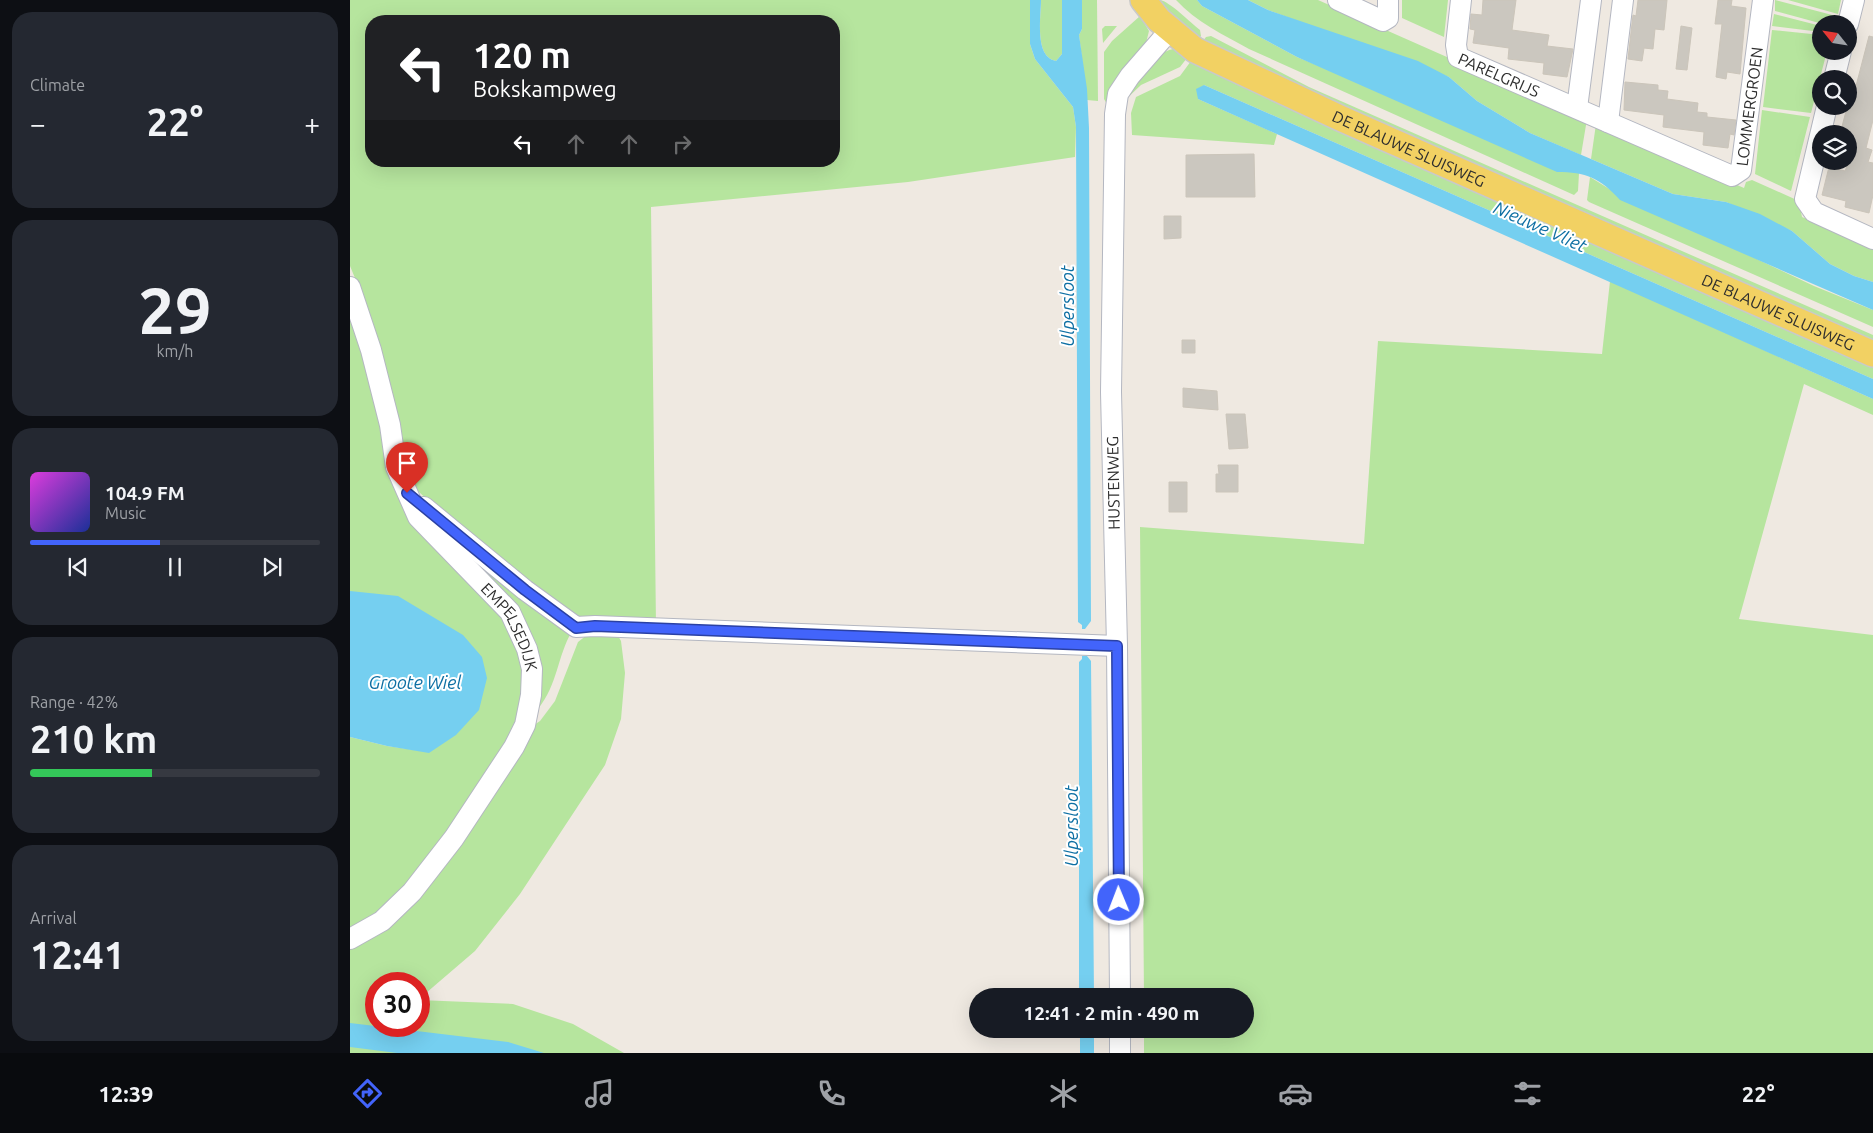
<!DOCTYPE html>
<meta charset="utf-8">
<style>
:root{--surface:#171b24;--page:#242831;--text:#f1f3f6;--muted:#9ea1a6;--line:#363941;--accent:#4264fb}
body{margin:0;font-family:Ubuntu,sans-serif;background:var(--page);color:var(--text);height:100vh;display:flex;flex-direction:column;font-size:19px;white-space:nowrap}
*{box-sizing:border-box;margin:0}
p{font-size:16px;color:var(--muted)}
.icon{flex:none;width:28px;height:28px;fill:none;stroke:currentColor;stroke-width:2;stroke-linecap:round;stroke-linejoin:round}
.map{position:relative;flex:1;overflow:hidden}
.side{display:flex;flex-direction:column;gap:12px;padding:12px;background:#0d0f14;width:350px}
.side>*{flex:none}
.banner{position:absolute;left:15px;top:15px;width:475px;height:152px;border-radius:20px;box-shadow:0 5px 20px #0002;background:#202124;color:#fff;overflow:hidden}
.needle{width:32px;rotate:300deg}
.controls{position:absolute;left:1462px;top:15px;display:grid;gap:10px}
.controls a{display:grid;place-items:center;width:45px;height:45px;border-radius:50%;background:var(--surface);box-shadow:0 5px 20px #0002;font-size:25px}
.speed{position:absolute;left:15px;top:972px;display:flex;gap:10px;font-size:25px;font-weight:700;text-align:center}
.speed>*{display:grid;place-content:center;width:65px;height:65px;border-radius:50%;background:var(--surface);box-shadow:0 5px 20px #0002;line-height:1}
.speed .limit{border:8px solid #d22;background:#fff;color:#111}
.pin{position:absolute;display:grid;place-items:center;width:42px;height:42px;color:#fff;margin:-51px -21px;border-radius:50% 50% 50% 0;rotate:-45deg;box-shadow:0 0 5px #0007}
.pin .icon{rotate:45deg}
.me{position:absolute;width:55px;margin:-28px;rotate:359deg;stroke-linejoin:round;filter:drop-shadow(0 0 4px #0008)}
.turn{display:flex;align-items:center;gap:18px;height:105px;padding:0 25px;font-size:22px}
.turn .icon{width:65px;height:65px;stroke-width:2.5}
.turn b{display:block;font-size:35px;line-height:42px}
.lanes{display:flex;align-items:center;height:48px;padding:0 25px;background:#0003;justify-content:center;gap:25px;direction:ltr}
.lanes .off{opacity:.35}
.big{font-size:38px;font-weight:700;line-height:1.1}
.side .tile{flex:1;display:flex;flex-direction:column;justify-content:center;gap:8px;min-width:0;padding:0 18px;border-radius:20px;background:var(--page)}
.side .dial{align-items:center;gap:0}
.dial b{font-size:65px;line-height:1}
.song{display:flex;align-items:center;gap:15px}
.cover{width:60px;height:60px;border-radius:8px;background:linear-gradient(135deg,hsl(300 70% 55%),hsl(230 70% 35%))}
.played{height:5px;border-radius:2px;background:linear-gradient(90deg,var(--accent) 45%,var(--line) 45%)}
.keys{display:flex;justify-content:space-around;direction:ltr}
.heat{display:flex;justify-content:space-between;align-items:center;font-size:28px;direction:ltr}
.charge{height:8px;border-radius:4px;background:linear-gradient(90deg,#34c759 42%,var(--line) 0)}
.trip{position:absolute;left:619px;top:988px;width:285px;height:50px;border-radius:25px;background:var(--surface);box-shadow:0 5px 20px #0002;font-weight:700;line-height:50px;text-align:center}
.menu{display:flex;height:80px;justify-content:space-around;align-items:center;background:#090b0e;color:var(--muted)}
.menu .icon{width:35px;height:35px}
.menu .on{color:var(--accent)}
.menu b{font-size:22px;color:var(--text)}
main{display:flex;flex:1;min-height:0}
.map>svg:first-child{display:block}
.green{fill:#b6e59e;fill-rule:evenodd}
.water{fill:#75cff0}
.building{fill:#cbc7bf;stroke:#cbc5ba}
.lines{fill:none;stroke-linecap:round;stroke-linejoin:round}
.minor-casing{stroke:#b4b7c1;stroke-width:22}
.major-casing{stroke:#c9c9c9;stroke-width:28}
.minor{stroke:#fff;stroke-width:20}
.major{stroke:#f2d163;stroke-width:25}
.route-casing{stroke:#2b41a3;stroke-width:12}
.route{stroke:#4264fb;stroke-width:9}
.labels{text-anchor:middle;stroke-width:4;stroke-linejoin:round;paint-order:stroke}
.street-label{font-size:16px;fill:#2e2e2e;stroke:#fff}
.water-label{font-size:18px;font-style:italic;fill:#0d6fa3;stroke:#fff}
</style>
<main>
<section class="side">
<div class="tile"><p>Climate</p>
<div class="heat"><a>−</a><b class="big">22°</b><a>+</a></div>
</div>
<div class="tile dial"><b>29</b><p>km/h</p></div>
<div class="tile">
<div class="song"><i class="cover"></i><div><b>104.9 FM</b><p>Music</p></div></div>
<div class="played"></div>
<div class="keys"><svg class="icon" aria-label="previous" viewBox="0 0 24 24"><path d="M18 5L8 12l10 7zM5 5v14"/></svg><svg class="icon" aria-label="pause" viewBox="0 0 24 24"><path d="M8 5v14M16 5v14"/></svg><svg class="icon" aria-label="next" viewBox="0 0 24 24"><path d="M6 5l10 7-10 7zM19 5v14"/></svg></div>
</div>
<div class="tile"><p>Range · 42%</p><b class="big">210 km</b><div class="charge"></div></div>
<div class="tile"><p>Arrival</p><b class="big">12:41</b></div>
</section>
<div class="map">
<svg width="1523" height="1053" viewBox="0 0 1523 1053">
<rect width="100%" height="100%" fill="#efe9e1"/>
<path class="green" d="M0 0H680V44L685 59 723 107 726 127 725 157 558 182 301 207 306 625 226 620 93 514 58 482 12 295 0 266ZM21 21H484V161H21Z
M691 0H712V54L706 61C684 57 691 17 691 0Z
M732 0H747L748 101 737 100 729 35 732 29Z
M810 0C819 1 841 23 850 30L851 36 847 39 808 3Z
M826 0H847L852 6 947 57 1229 173 1228 191 1224 195 899 49C874 35 846 22 826 0Z
M898 0H968L1237 119 1231 155 1180 133 1127 101 1099 77 918 10Z
M1052 0H1098L1094 37 1052 18Z
M1425 0 1486 16 1484 24H1473L1425 11Z
M1438 0H1491L1488 14Z
M1424 14 1471 26V32L1422 26Z
M790 16 799 31 796 43 757 104 754 99V52L762 41Z
M755 26H767L753 43 752 29Z
M1422 30 1471 35V51H1477L1461 113 1413 107Z
M861 36 959 87 1523 335V346L1208 206 853 41 856 37Z
M823 49 837 58 830 67 791 85 772 103C780 84 803 53 823 49Z
M841 61 1523 363V379L854 85 848 99 927 134 924 145 782 135 781 113 786 97 830 76Z
M1412 110 1460 117 1441 191 1405 174Z
M1246 124 1394 188 1396 182 1402 180 1449 201 1452 217 1523 247V282L1504 276 1480 264 1442 231 1376 202 1323 194 1241 159Z
M1240 177 1261 190 1464 286 1523 310V327L1239 202 1237 200Z
M1260 281 1523 399V415L1454 384 1389 619 1523 635V1053H794V1029H895V996H794L790 527 1014 544 1028 341 1252 354Z
M0 304 40 460 163 629 176 677 167 731 61 885 0 934V737L37 746 79 752 0 591Z
M78 512 222 631C207 657 208 684 188 709L186 663Z
M267 634 271 641 275 673 271 719 255 765 170 894 125 951 69 999V984H26V1026H69V1000L163 1004 223 1024 274 1053H0V944L14 937 184 725 190 721 205 701 228 642 237 635Z"/>
<path class="water" d="M680 0H691C691 17 684 57 706 61L712 54V0H732V29L729 35 737 89 739 128 741 621 735 629H732V625L728 622 726 127 723 107 685 59 680 44Z
M847 0H898L918 10 1068 61 1099 77 1127 101 1180 133 1323 194 1376 202 1410 214 1442 231 1480 264 1504 276 1523 282V310L1270 200C1250 178 1236 172 1207 172L947 57 852 6Z
M854 85 1523 379V399L848 99 846 89Z
M0 591 48 596 113 635 132 657 137 678 129 710 106 735 79 753 37 746 0 737Z
M732 656H737L741 661 744 996H729V662L732 659Z
M0 1023 158 1042 194 1053H47L0 1047Z
M730 1029H744V1053H730Z"/>
<path class="building" d="M1133 0H1166L1162 30 1199 35 1197 46 1223 49 1217 77 1193 74 1194 63 1158 59 1159 48 1123 43 1125 30 1120 29 1121 14 1132 15Z
M1288 0H1317L1314 30 1305 29 1303 49 1294 48 1292 61 1278 59 1283 15 1286 16Z
M1368 0H1382L1381 6 1396 8 1390 74 1377 72 1376 79 1366 77 1372 24H1365Z
M1331 26 1342 28 1337 70 1326 69Z
M1519 36 1523 37V120L1516 148 1522 150 1518 162 1523 163V195L1519 213 1495 207 1496 201 1472 195 1479 167 1495 171 1499 161V134H1490L1503 85 1506 86Z
M1275 82 1308 85V90L1318 91 1317 99 1348 103 1347 112 1357 113V117L1386 120 1384 135 1380 134 1378 148 1353 145 1354 132 1313 127 1314 115 1274 110Z
M904 154 905 197H836V155Z
M814 216H831V238L814 239Z
M832 340H845V353H832Z
M833 388 867 391 868 410 833 407Z
M876 414H895L898 448 879 449Z
M868 465H888V492H866V474H869Z
M819 482H837V512H819Z"/>
<g class="lines">
<g class="minor-casing">
<g id="minor">
<path d="M988 0 1033 21 1038 18V0"/>
<path id="s1" d="M1111 0 1106 45 1108 57 1382 176 1391 170 1413 0"/>
<path d="M1498 24 1504 0"/>
<path d="M1484 79 1491 51"/>
<path d="M1477 106 1455 199 1464 212 1523 239"/>
<path d="M1227 108 1241 0"/>
<path d="M1258 122 1273 0"/>
<path id="s2" d="M0 287 21 350 40 425 46 467 68 517 160 612 177 649 182 669 181 695 175 725 164 747 104 838 62 892 32 921 0 939"/>
<path d="M74 507 175 590 226 627 245 626 767 646"/>
<path d="M770 996 767 646 761 392 765 114 768 94 780 76 820 30"/>
<path d="M770 1053V1029"/>
</g>
</g>
<g class="major-casing">
<g id="major">
<path id="s3" d="M793 0 809 20 845 50 990 118 1523 354"/>
</g>
</g>
<use href="#minor" class="minor"/>
<use href="#major" class="major"/>
</g>
<g class="lines">
<g class="route-casing">
<path id="route" d="M57 493 175 590 226 628 245 626 767 646 769 900"/>
</g>
<use href="#route" class="route"/>
</g>
<g class="labels">
<g class="street-label">
<text dy="6" stroke="none"><textPath href="#s1" startOffset="102">PARELGRIJS</textPath></text>
<text dy="6" stroke="none"><textPath href="#s1" startOffset="431">LOMMERGROEN</textPath></text>
<text dy="6" stroke="none"><textPath href="#s3" startOffset="308">DE BLAUWE SLUISWEG</textPath></text>
<text dy="6" stroke="none"><textPath href="#s3" startOffset="712">DE BLAUWE SLUISWEG</textPath></text>
<text transform="translate(763 483) rotate(-91)" y="6">HUSTENWEG</text>
<text dy="6" stroke="none"><textPath href="#s2" startOffset="386">EMPELSEDIJK</textPath></text>
</g>
<g class="water-label">
<text transform="translate(1190 227) rotate(24)" y="6">Nieuwe Vliet</text>
<text transform="translate(718 306) rotate(-90)" y="6">Ulpersloot</text>
<text x="65" y="689">Groote Wiel</text>
<text transform="translate(722 826) rotate(-90)" y="6">Ulpersloot</text>
</g>
</g>
</svg>
<div class="controls">
<a><svg class="needle" viewBox="-14 -14 28 28"><path d="M0-13l5 13h-10z" fill="#e53935"/><path d="M0 13l5-13h-10z" fill="#9ea1a6"/></svg></a>
<a><svg class="icon" aria-label="search" viewBox="0 0 24 24"><circle cx="10" cy="10" r="6"/><path d="M15 15l6 6"/></svg></a>
<a><svg class="icon" aria-label="layers" viewBox="0 0 24 24"><path d="M12 4l9 5-9 5-9-5zM3 14l9 5 9-5"/></svg></a>
</div>
<div class="speed"><div class="limit">30</div></div>
<div class="pin" style="left:57px;top:493px;background:#d93025"><svg class="icon" aria-label="arrive" viewBox="0 0 24 24"><path d="M6 21V4h12l-3 4 3 4H6"/></svg></div>
<svg class="me" style="left:769px;top:900px" viewBox="-20 -20 40 40"><circle r="17" fill="#4264fb" stroke="#fff" stroke-width="3"/><path d="M0-11L8 9 0 5-8 9z" fill="#fff"/></svg>
<div class="trip">12:41 · 2 min · 490 m</div>
<div class="banner">
<div class="turn"><svg class="icon" aria-label="left" viewBox="0 0 24 24"><path d="M17 20v-9H6M10 6l-5 5 5 5"/></svg><div><b>120 m</b>Bokskampweg</div></div>
<div class="lanes"><svg class="icon" aria-label="left" viewBox="0 0 24 24"><path d="M17 20v-9H6M10 6l-5 5 5 5"/></svg><svg class="icon off" aria-label="ahead" viewBox="0 0 24 24"><path d="M12 20V5M6 11l6-6 6 6"/></svg><svg class="icon off" aria-label="ahead" viewBox="0 0 24 24"><path d="M12 20V5M6 11l6-6 6 6"/></svg><svg class="icon off" aria-label="right" viewBox="0 0 24 24"><path d="M7 20v-9h11M14 6l5 5-5 5"/></svg></div>
</div>
</div>
</main>
<nav class="menu">
<b>12:39</b>
<svg class="icon on" aria-label="directions" viewBox="0 0 24 24"><path d="M12 3l9 9-9 9-9-9zM9 14v-3h6M13 9l2 2-2 2"/></svg>
<svg class="icon" aria-label="music" viewBox="0 0 24 24"><path d="M9 18V5l10-2v13"/><circle cx="6" cy="18" r="3"/><circle cx="16" cy="16" r="3"/></svg>
<svg class="icon" aria-label="phone" viewBox="0 0 24 24"><path d="M5 4h4l2 5-3 2q2 4 5 5l2-3 5 2v4C11 20 4 13 5 4z"/></svg>
<svg class="icon" aria-label="climate" viewBox="0 0 24 24"><path d="M12 3v18M4 7l16 10M4 17L20 7"/></svg>
<svg class="icon" aria-label="car" viewBox="0 0 24 24"><path d="M5 17H2v-5l4-1 3-4h7l3 4 3 1v5h-3M9 17h6M6 11h13"/><circle cx="7" cy="17" r="2"/><circle cx="17" cy="17" r="2"/></svg>
<svg class="icon" aria-label="filters" viewBox="0 0 24 24"><path d="M4 7h16M4 17h16"/><circle cx="9" cy="7" r="2"/><circle cx="15" cy="17" r="2"/></svg>
<b>22°</b>
</nav>
